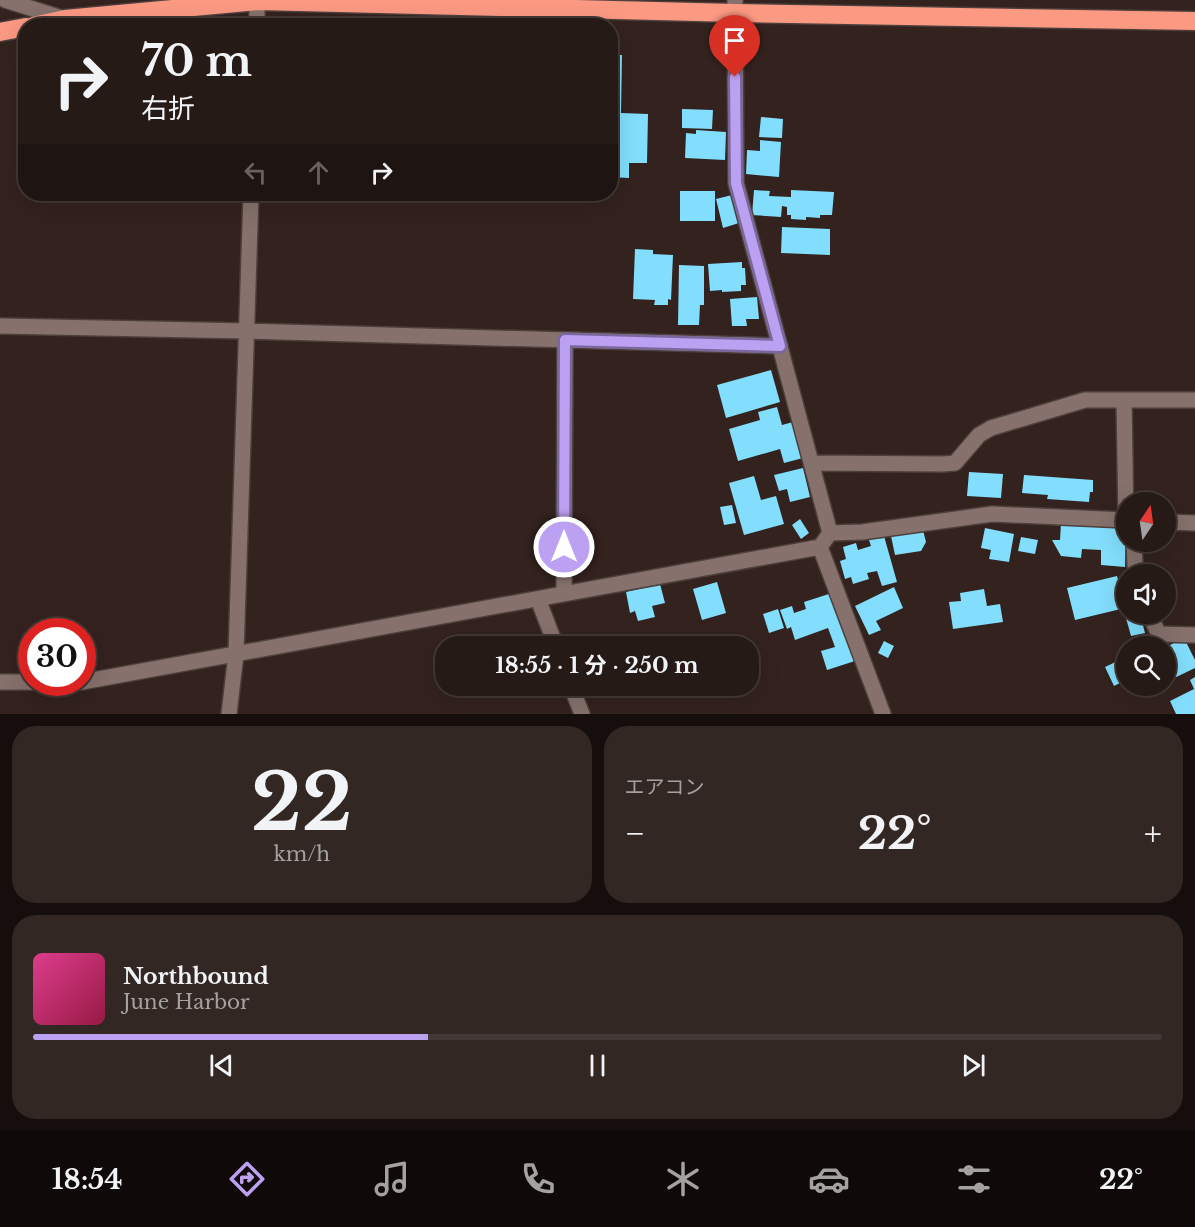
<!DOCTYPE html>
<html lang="ja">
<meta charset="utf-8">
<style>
:root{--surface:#261a16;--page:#322723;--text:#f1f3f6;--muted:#a4a1a1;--line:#423835;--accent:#bca0f2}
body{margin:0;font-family:"Libre Baskerville","Noto Sans JP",serif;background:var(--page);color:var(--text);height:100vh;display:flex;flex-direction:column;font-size:22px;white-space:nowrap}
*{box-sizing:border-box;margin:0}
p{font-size:20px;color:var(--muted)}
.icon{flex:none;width:33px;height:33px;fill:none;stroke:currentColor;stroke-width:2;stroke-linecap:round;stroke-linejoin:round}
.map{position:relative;height:714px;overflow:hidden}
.drawer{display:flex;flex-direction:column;gap:12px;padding:12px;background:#150e0c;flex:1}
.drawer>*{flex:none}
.hud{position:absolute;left:18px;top:18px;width:600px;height:183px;border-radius:24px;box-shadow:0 6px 24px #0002,0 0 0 2px var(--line);background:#261a16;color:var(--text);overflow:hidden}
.needle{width:39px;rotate:13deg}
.fabs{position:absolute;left:1116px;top:492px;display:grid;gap:12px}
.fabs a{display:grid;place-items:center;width:60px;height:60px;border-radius:50%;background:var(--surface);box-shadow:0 6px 24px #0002,0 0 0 2px var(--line);font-size:30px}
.speed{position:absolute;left:18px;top:618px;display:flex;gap:12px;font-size:30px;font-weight:700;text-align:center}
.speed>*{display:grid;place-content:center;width:78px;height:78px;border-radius:50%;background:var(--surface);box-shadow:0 6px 24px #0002,0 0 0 2px var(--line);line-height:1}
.speed .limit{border:9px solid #d22;background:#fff;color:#111}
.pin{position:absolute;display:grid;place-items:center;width:51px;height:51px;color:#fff;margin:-62px -26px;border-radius:50% 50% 50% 0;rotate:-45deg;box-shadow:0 0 6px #0007}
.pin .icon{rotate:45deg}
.me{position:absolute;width:66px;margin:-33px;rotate:0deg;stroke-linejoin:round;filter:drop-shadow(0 0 4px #0008)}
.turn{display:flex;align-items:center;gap:21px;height:126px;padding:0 24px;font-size:27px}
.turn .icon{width:78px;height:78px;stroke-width:2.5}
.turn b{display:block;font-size:42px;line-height:51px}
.lanes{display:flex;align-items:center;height:57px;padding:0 24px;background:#0003;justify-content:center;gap:30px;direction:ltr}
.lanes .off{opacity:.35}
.big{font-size:45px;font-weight:700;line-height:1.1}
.drawer .widget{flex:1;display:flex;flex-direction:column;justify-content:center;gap:9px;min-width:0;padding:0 21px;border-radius:24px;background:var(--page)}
.drawer .dial{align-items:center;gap:0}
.dial b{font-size:78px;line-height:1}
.song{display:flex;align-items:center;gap:18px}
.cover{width:72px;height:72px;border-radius:9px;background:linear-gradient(135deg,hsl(330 70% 55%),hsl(340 70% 35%))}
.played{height:6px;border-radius:3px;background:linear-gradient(90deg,var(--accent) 35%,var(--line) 35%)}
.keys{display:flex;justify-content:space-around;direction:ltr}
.heat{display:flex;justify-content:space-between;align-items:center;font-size:33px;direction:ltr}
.drawer .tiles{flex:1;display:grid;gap:12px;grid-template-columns:1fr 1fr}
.widget:last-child{grid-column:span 2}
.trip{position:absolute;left:435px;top:636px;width:324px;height:60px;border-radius:24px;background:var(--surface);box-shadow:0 6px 24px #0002,0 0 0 2px var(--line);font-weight:700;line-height:60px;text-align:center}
.tabs{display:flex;height:96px;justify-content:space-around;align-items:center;background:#0f0a09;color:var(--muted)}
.tabs .icon{width:42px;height:42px}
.tabs .on{color:var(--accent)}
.tabs b{font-size:27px;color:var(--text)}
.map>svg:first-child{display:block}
.building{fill:#82defc}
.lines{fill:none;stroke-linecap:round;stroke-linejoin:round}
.minor-casing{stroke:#4d3f3c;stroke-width:18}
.highway-casing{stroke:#4d3f3c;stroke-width:21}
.minor{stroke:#86716c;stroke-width:15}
.highway{stroke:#fb9983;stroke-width:18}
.route-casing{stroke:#7a689d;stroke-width:15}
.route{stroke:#bca0f2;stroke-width:10}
</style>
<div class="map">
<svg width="1195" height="714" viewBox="0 0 1195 714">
<rect width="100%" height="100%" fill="#33221e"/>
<path class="building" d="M610 55H622L621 113 648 114 647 163H629V178L610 177Z
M682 109 713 110 712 129 682 128Z
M761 117 783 119 782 138 759 137Z
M696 130 726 132 725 160 685 158 686 133 696 134Z
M760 140 781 142 779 177 746 174 747 150 760 151Z
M754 190 770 191 769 196 791 197V190L834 192 832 215H820V218L806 217V220L791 219V215H787V207L782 206 781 217 752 215Z
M680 191H715V221H680Z
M732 195 739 223 723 228 716 199Z
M782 227 830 229V255L781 253Z
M635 249 653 250V254L673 255 671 300 668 299V305H654L655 300 633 299Z
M742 262V268H745L746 285H741V291L722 292V290L710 291 708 264Z
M679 265 704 266V305H700L699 325H678Z
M757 297 759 319H746L747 326H732L730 299Z
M771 370 780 402 726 418 717 385Z
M777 407 782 425 793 422 803 458 784 463 780 449 738 461 729 429 760 420 758 412Z
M803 468 810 497 790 502 787 489 779 491 774 475Z
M969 472 1003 474 1001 498 967 496Z
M1024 475 1093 480V492H1090L1089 502 1047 499 1048 495 1022 493Z
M754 476 761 500 776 496 784 524 744 535 729 483Z
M732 505 736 523 724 525 720 507Z
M800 519 809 533 801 539 792 525Z
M1061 523 1126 526 1125 567 1101 565V550L1082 549 1081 558 1061 556 1052 540H1060Z
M985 528 1014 534 1009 562 989 559 991 550 981 548Z
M923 530 926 542 921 551 895 555 891 536Z
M884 536 897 582 882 586 877 571 867 573 869 579 853 584 851 577 845 579 840 561 846 559 843 547 856 543 858 550 871 546 869 540Z
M1021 537 1038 540 1035 554 1018 551Z
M1117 576 1125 608 1075 620 1067 588Z
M717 582 726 613 702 620 693 589Z
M660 584 665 603 652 606 655 617 638 621 635 611 630 613 626 592Z
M894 587 903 608 876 621 881 630 869 635 855 606Z
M984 589 987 606 1000 604 1003 622 953 629 949 602 961 601 960 593Z
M835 592 858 660 827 670 821 651 835 647 828 628 795 640 791 627 787 629 780 610 792 606 794 613 806 609 804 602Z
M778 609 784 628 769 633 763 614Z
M1126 610V614H1140L1145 633 1131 636 1124 611Z
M1184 638 1195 660V668L1166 682V646H1151L1165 640 1168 646Z
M640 641 641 646H615V645Z
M884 641 894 646 888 658 878 653Z
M1126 657V680L1114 686 1105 667Z
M1195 677V714H1176L1170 701 1194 689 1190 680Z"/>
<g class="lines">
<g class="minor-casing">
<path id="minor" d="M5 0 65 19
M735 0 736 183 830 533
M257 26V0
M0 326 247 331 780 346
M1124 400 1126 520
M811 463 943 464 955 463 979 435 991 428 1085 400H1195
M1166 522 1195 523
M830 533 862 532 992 514 1126 520
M1134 542 1135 565 1138 574
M820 547 883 714
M564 594 565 340
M538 599 556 646
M1149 614 1159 634 1195 635
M0 682H32
M82 682 820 547 830 533
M571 686 582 714
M229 714 236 654 251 194"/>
</g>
<g class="highway-casing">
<path id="highway" d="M33 26 65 19 258 1 735 13 1195 21
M0 32 26 27"/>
</g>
<use href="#minor" class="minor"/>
<use href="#highway" class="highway"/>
</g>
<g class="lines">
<g class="route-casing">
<path id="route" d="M564 547 565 340 780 346 736 183 735 77"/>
</g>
<use href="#route" class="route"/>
</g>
</svg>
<div class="fabs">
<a><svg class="needle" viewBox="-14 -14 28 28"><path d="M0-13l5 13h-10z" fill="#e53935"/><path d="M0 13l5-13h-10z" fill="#a4a1a1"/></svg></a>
<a><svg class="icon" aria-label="sound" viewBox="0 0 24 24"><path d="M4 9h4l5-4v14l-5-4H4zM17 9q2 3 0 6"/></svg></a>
<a><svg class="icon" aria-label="search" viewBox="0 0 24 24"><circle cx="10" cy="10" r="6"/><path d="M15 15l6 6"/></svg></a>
</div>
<div class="speed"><div class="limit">30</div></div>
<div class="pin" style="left:735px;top:77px;background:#d93025"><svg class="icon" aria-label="arrive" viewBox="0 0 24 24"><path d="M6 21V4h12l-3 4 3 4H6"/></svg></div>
<svg class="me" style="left:564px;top:547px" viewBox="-20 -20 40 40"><circle r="17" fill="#bca0f2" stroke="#fff" stroke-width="3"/><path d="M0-11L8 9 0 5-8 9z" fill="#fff"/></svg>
<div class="trip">18:55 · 1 分 · 250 m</div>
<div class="hud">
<div class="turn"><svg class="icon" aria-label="right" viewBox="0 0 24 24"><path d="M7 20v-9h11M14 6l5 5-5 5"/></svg><div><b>70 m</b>右折</div></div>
<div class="lanes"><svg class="icon off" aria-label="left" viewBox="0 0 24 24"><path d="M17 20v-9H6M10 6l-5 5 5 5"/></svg><svg class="icon off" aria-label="ahead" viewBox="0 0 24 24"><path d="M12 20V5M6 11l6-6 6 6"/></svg><svg class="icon" aria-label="right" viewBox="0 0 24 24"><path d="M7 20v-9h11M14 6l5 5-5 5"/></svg></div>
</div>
</div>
<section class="drawer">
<div class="tiles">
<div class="widget dial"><b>22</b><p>km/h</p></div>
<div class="widget"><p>エアコン</p>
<div class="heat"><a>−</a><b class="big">22°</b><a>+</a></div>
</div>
<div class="widget">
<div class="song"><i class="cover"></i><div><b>Northbound</b><p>June Harbor</p></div></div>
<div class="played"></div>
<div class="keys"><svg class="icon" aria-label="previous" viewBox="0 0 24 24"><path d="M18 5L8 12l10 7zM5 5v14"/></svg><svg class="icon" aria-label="pause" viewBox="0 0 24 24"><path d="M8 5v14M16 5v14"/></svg><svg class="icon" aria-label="next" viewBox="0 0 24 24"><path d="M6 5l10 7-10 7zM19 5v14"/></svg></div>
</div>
</div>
</section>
<nav class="tabs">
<b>18:54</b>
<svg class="icon on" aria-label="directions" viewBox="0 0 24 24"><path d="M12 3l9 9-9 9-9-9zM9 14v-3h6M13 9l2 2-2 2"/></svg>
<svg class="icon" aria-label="music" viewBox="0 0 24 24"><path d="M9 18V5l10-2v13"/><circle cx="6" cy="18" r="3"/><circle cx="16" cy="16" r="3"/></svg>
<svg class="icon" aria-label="phone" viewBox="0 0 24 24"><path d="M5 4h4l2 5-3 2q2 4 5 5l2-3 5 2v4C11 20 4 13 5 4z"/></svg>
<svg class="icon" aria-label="climate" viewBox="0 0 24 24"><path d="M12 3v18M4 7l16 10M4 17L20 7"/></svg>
<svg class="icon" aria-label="car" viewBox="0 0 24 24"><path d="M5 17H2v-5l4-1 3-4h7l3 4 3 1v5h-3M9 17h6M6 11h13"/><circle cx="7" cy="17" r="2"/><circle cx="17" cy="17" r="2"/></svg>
<svg class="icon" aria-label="filters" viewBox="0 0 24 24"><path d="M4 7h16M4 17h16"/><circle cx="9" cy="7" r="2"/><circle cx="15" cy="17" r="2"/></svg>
<b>22°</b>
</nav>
